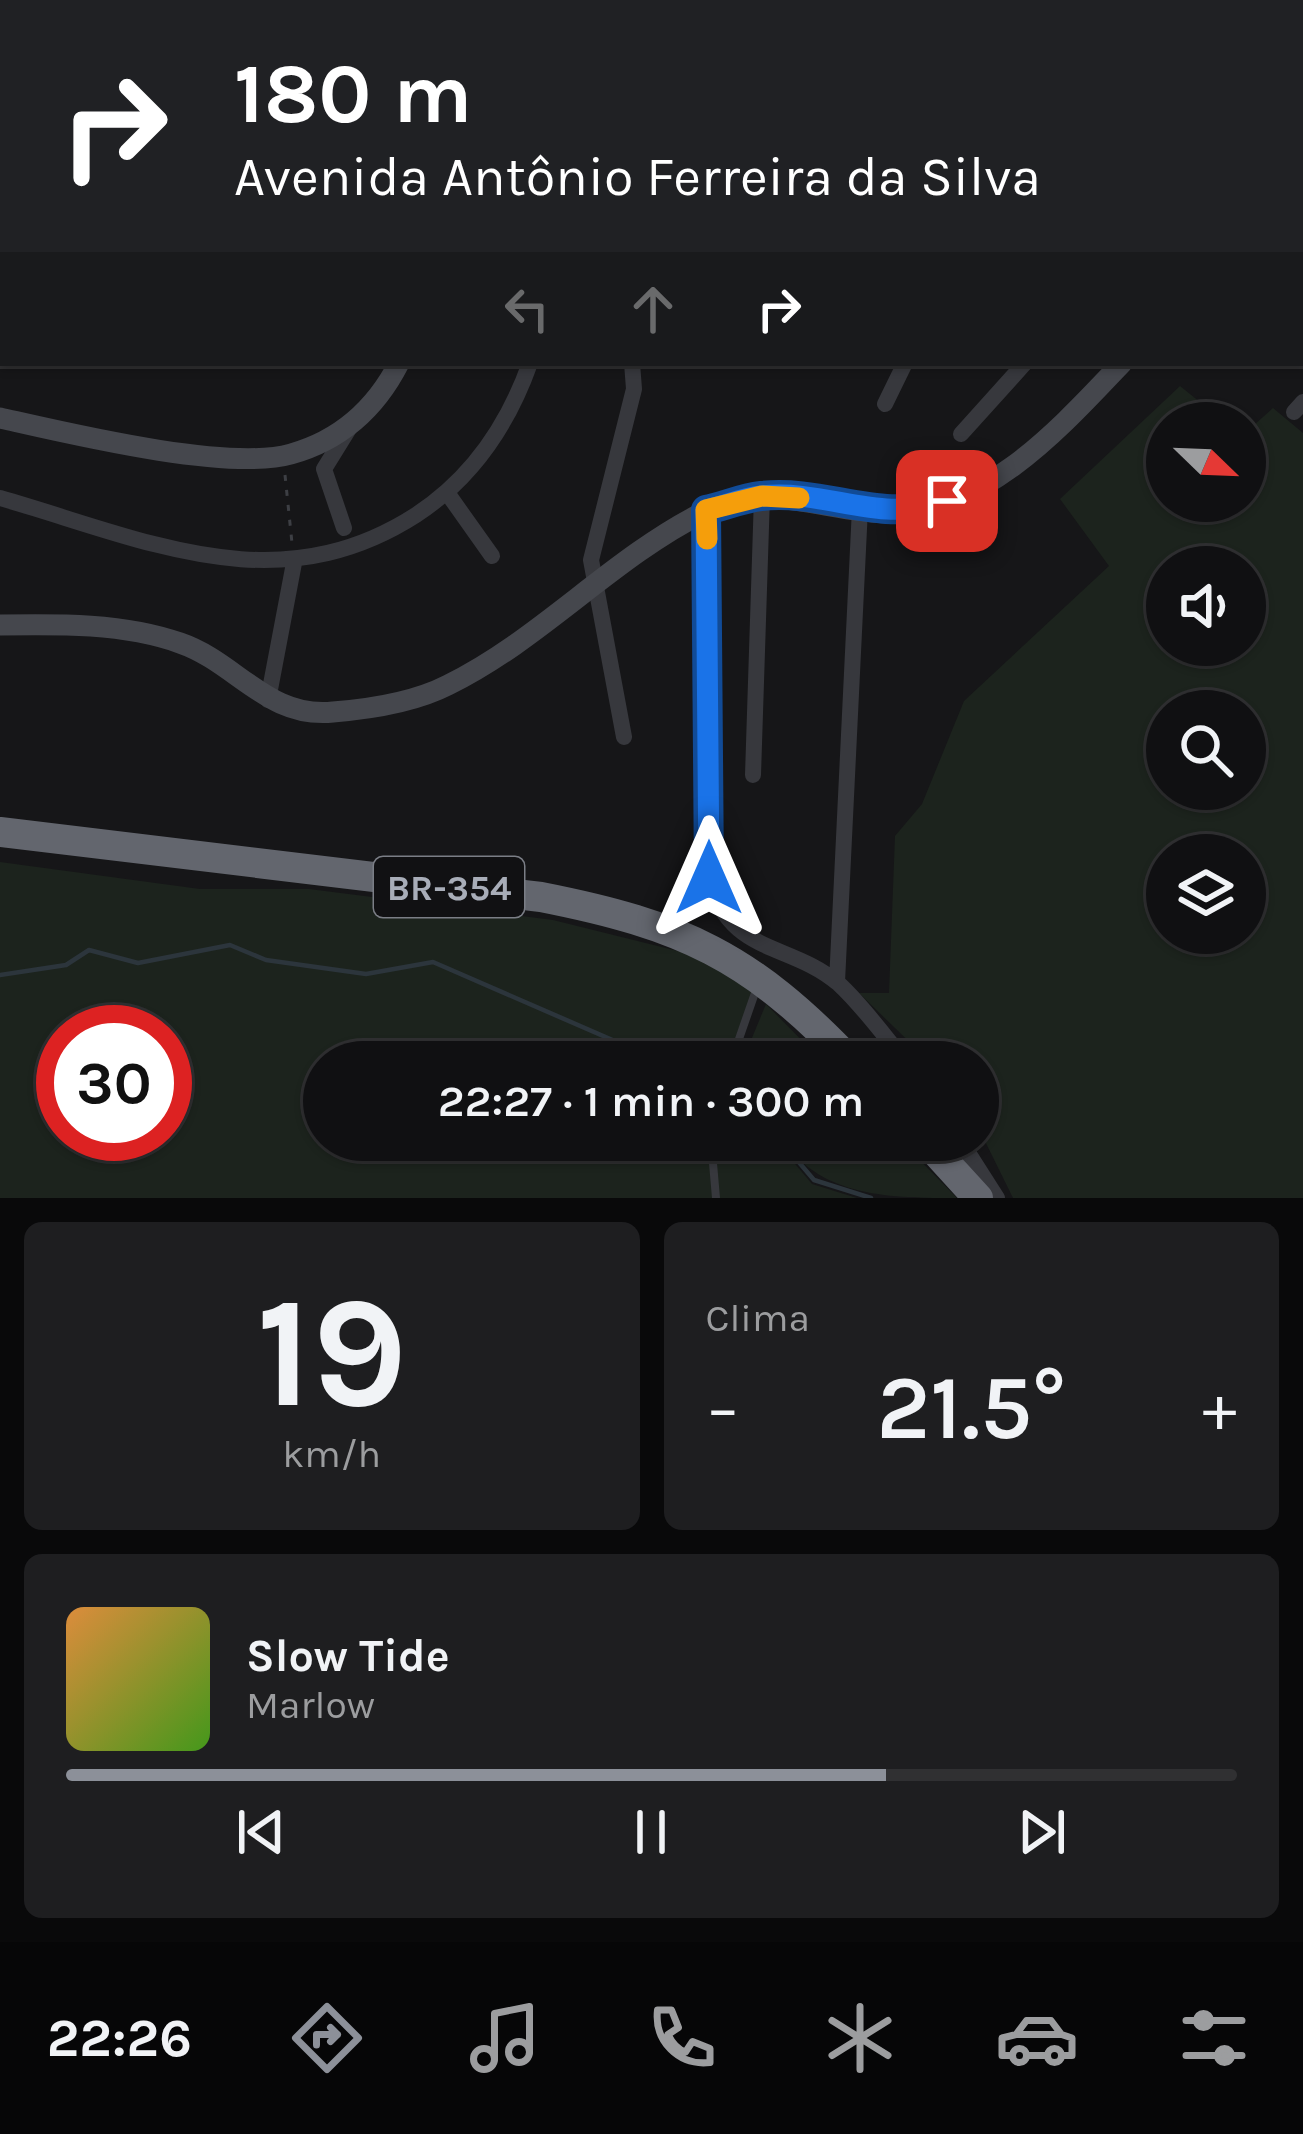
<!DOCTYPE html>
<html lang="pt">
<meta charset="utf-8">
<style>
:root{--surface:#101012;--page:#1e1e20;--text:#f1f3f6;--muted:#9c9d9f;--line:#303032;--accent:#8c9099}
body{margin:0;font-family:Karla,sans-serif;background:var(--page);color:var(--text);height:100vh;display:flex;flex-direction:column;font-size:45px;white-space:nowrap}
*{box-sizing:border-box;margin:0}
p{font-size:39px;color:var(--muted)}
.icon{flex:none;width:66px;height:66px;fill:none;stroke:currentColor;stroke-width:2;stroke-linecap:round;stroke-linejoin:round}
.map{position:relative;height:1198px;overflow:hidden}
.drawer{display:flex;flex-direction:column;gap:24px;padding:24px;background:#09090a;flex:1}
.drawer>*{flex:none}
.guide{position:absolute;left:0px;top:0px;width:1305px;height:366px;box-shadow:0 3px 9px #0004,0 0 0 3px var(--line);background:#202124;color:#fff;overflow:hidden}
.needle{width:78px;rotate:113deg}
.fabs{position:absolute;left:1146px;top:402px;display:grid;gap:24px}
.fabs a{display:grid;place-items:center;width:120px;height:120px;border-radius:50%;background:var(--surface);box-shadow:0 3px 9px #0004,0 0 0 3px var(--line);font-size:60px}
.speed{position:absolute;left:36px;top:1005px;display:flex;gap:24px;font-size:60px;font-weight:700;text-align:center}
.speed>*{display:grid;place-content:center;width:156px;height:156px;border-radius:50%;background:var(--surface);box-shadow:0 3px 9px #0004,0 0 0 3px var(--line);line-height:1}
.speed .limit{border:18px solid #d22;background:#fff;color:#111}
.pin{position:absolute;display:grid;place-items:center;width:102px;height:102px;color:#fff;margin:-51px;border-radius:24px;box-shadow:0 6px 18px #0006}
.me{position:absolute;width:132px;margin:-66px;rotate:0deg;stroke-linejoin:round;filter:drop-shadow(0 0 9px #0008)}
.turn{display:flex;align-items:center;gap:42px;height:252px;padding:0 36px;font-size:54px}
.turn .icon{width:156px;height:156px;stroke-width:2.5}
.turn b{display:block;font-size:84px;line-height:102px}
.lanes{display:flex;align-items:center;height:114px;padding:0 36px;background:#0003;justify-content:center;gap:60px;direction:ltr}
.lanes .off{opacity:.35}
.big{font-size:90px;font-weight:600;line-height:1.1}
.drawer .widget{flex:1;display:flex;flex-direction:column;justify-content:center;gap:18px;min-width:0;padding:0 42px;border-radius:18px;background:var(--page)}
.drawer .dial{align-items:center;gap:0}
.dial b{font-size:156px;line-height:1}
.song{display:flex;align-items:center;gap:36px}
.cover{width:144px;height:144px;border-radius:18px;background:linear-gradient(135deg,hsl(30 70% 55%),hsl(100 70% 35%))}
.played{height:12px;border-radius:6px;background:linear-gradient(90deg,var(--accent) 70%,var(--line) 70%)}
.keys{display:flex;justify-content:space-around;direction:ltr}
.heat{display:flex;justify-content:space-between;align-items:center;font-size:66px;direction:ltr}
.drawer .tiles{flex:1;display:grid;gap:24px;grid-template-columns:1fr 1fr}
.widget:last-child{grid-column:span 2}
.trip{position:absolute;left:303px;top:1041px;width:696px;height:120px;border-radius:60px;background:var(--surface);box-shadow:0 3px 9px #0004,0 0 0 3px var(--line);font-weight:600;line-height:120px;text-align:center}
.menu{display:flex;height:192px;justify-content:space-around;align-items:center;background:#060607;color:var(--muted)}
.menu .icon{width:84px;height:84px}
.menu .active{color:var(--accent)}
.menu b{font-size:54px;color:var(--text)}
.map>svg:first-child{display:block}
.green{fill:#1c231d;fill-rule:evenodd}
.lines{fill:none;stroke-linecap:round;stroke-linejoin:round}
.stream{stroke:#2c353c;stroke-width:4.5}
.path{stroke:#3d3f44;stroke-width:3;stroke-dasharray:6 9;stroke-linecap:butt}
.lane{stroke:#37383d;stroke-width:8}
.street{stroke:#37383d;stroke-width:16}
.secondary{stroke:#45474d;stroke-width:21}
.highway{stroke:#63666e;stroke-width:30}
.route-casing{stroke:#114b97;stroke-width:30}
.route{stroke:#1a73e8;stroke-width:21}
.slow{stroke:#f59e0b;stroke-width:21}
.labels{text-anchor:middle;stroke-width:12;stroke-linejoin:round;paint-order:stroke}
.shield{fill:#111113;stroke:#7b7e86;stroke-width:3}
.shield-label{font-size:36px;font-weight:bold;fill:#a8adb8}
</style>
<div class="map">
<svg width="1303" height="1198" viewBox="0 0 1303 1198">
<rect width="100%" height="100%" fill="#161618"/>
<path class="green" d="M1180 386 1226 423H1167V501H1245V433L1273 408 1303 433V1198H1013L978 1127V1062H930L859 993H889L895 836 922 804 964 701 1109 566 1060 499ZM1167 567H1245V645H1167ZM1167 711H1245V789H1167ZM1167 855H1245V933H1167Z
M0 862 200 889H309L553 920 698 956 753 993 726 1062H324V1140H775L812 1184 857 1198H0ZM63 1032H165V1134H63Z
M766 1004 823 1062H742Z
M784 1140H900L957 1198C894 1198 820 1198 784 1140Z"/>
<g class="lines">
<path class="stream" d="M0 975 66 965 89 950 138 963 230 945 266 960 366 974 433 962 663 1062
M780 1140 814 1180 871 1198"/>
<path class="path" d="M285 475 292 543"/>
<path class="lane" d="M731 1062 756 990
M711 1140 716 1198"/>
<path class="street" d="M488 0V3
M1264 0 1269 3
M82 3 84 0
M250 3 252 0
M1032 3 1034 0
M1159 3 1161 0
M1302 21 1303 22
M0 98 3 99
M1302 103H1303
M0 248 3 249
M885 404 905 363
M1294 412 1303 402
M961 434 1025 363
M448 494 492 556
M0 498C144 539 276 605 416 515 471 479 508 425 530 363
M707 510 709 877C728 956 789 941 839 984 863 1006 885 1037 906 1062
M344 528 324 469 350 427
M268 700 294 563
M624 737 591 560 634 389 632 363
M753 775 762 496
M837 982 860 508
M960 1140 997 1198"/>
<path class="secondary" d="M372 0 373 3
M1302 219 1303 218
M0 418C67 433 228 472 291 454 341 440 376 408 399 363
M0 625C58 624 124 623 180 643 236 662 268 719 333 712 370 709 415 702 448 685 540 640 612 558 704 512 768 480 827 513 891 513 986 512 1062 426 1122 363"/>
<path class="highway" d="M0 832 541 897C683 925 750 956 851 1062
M925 1140 978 1198"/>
</g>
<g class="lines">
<g class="route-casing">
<path id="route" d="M709 878 706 510C724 506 743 498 761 496 829 489 878 525 947 501"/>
</g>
<use href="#route" class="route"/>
<path class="slow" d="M707 539 706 510 762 496 799 498"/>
</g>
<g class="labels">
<rect class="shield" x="374" y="857" width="150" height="60" rx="9"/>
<g class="shield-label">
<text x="449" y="900">BR-354</text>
</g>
</g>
</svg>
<div class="fabs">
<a><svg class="needle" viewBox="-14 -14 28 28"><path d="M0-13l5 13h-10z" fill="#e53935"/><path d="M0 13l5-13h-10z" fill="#9c9d9f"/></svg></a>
<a><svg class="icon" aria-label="sound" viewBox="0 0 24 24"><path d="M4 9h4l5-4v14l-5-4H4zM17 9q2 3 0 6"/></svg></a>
<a><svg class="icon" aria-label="search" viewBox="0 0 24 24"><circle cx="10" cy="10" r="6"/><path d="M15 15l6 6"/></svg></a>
<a><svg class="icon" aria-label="layers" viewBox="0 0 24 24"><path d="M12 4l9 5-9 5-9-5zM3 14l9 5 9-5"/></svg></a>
</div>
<div class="speed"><div class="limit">30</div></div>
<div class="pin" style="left:947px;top:501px;background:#d93025"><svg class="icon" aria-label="arrive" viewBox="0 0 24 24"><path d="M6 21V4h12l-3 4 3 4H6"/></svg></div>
<svg class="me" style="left:709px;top:878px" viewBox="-20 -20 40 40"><path d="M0-17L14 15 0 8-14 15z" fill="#1a73e8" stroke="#fff" stroke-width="4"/></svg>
<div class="trip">22:27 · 1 min · 300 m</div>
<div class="guide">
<div class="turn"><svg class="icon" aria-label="right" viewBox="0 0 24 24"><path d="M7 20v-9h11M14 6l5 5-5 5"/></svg><div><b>180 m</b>Avenida Antônio Ferreira da Silva</div></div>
<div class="lanes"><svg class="icon off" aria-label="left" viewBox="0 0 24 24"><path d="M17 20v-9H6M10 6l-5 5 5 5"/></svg><svg class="icon off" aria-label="ahead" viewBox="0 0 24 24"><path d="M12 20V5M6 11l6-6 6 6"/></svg><svg class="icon" aria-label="right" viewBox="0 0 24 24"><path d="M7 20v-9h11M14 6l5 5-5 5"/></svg></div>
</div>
</div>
<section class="drawer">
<div class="tiles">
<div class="widget dial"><b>19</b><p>km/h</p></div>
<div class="widget"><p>Clima</p>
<div class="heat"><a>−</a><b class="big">21.5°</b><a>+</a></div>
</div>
<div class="widget">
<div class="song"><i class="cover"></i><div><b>Slow Tide</b><p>Marlow</p></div></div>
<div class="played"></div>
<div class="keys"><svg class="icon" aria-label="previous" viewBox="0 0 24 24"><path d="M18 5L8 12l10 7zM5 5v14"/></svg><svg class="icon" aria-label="pause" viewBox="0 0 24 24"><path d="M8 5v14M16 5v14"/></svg><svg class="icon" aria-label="next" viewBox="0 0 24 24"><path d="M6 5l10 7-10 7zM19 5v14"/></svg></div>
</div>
</div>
</section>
<nav class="menu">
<b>22:26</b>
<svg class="icon active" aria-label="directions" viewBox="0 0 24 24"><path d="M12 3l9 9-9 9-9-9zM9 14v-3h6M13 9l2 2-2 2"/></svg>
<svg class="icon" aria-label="music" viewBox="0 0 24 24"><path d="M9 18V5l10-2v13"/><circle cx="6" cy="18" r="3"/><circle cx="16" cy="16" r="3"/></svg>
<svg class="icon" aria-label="phone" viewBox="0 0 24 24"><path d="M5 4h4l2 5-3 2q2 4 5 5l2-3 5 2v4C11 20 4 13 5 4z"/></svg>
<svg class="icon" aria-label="climate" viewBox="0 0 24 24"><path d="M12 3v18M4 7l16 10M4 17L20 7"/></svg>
<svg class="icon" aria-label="car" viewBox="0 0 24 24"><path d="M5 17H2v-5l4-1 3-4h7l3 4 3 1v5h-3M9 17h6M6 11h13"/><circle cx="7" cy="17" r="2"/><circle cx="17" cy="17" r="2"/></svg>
<svg class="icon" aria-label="filters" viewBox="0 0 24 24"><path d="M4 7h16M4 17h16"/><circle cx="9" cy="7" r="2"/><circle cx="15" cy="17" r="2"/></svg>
</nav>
